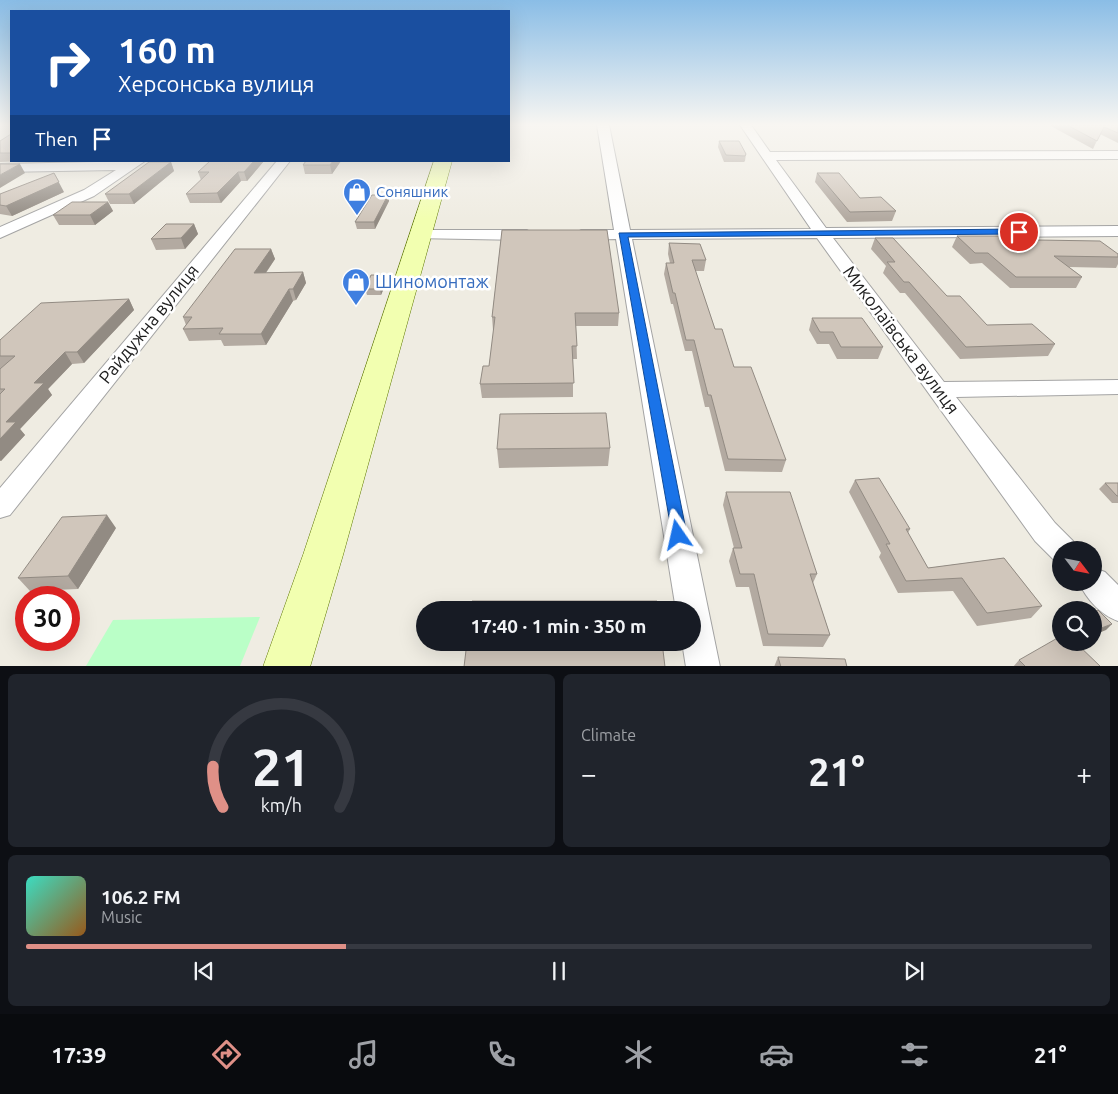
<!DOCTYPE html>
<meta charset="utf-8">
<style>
:root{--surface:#171b24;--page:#20242c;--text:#f1f3f6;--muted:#9ea1a6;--line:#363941;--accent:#df9087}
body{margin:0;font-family:Ubuntu,sans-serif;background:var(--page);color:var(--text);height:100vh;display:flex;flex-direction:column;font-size:19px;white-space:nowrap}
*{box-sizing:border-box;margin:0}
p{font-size:16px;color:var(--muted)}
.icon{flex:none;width:28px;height:28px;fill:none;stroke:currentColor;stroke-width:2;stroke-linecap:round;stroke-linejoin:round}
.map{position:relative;height:666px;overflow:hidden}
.sheet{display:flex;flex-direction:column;gap:8px;padding:8px;background:#0d0f14;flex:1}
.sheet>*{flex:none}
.guide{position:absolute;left:10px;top:10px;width:500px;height:152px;border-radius:0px;box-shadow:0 5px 20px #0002;background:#1a4fa0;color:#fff;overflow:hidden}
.needle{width:32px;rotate:122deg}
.controls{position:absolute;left:1052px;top:541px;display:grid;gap:10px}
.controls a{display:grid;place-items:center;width:50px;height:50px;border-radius:50%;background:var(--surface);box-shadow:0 5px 20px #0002;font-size:25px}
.speed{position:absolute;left:15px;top:586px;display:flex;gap:10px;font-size:25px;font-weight:700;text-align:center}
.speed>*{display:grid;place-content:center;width:65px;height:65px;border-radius:50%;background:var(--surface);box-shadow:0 5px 20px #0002;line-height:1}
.speed .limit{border:8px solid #d22;background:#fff;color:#111}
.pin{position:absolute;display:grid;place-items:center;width:42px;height:42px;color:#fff;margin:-21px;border:2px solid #fff;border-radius:50%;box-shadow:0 1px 5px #0007}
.me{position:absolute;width:55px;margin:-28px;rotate:349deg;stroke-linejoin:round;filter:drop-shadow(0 0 4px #0008)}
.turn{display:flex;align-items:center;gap:18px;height:105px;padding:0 25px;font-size:22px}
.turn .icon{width:65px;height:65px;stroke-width:2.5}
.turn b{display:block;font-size:35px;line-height:42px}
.then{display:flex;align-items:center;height:48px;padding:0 25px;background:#0003;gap:10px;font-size:19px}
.big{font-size:38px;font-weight:700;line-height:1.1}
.sheet .widget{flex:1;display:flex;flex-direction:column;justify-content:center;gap:8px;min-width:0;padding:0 18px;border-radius:8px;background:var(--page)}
.sheet .dial{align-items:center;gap:0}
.dial svg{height:130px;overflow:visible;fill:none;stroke:var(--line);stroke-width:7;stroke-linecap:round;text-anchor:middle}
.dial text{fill:var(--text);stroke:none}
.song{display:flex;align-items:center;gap:15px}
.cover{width:60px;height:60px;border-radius:8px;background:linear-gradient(135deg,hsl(170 70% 55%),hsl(30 70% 35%))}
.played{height:5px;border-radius:2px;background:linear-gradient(90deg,var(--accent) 30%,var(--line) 30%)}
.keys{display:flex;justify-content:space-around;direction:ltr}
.heat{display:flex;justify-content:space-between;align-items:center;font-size:28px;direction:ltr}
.sheet .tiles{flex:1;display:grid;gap:8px;grid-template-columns:1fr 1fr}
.widget:last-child{grid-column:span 2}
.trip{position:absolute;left:416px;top:601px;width:285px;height:50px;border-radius:25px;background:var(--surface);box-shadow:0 5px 20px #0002;font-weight:700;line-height:50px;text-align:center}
.dock{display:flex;height:80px;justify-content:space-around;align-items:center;background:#090b0e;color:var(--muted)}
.dock .icon{width:35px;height:35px}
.dock .on{color:var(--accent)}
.dock b{font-size:22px;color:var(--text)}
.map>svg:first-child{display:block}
.park{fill:#baffc7}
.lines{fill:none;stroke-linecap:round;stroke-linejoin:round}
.street-casing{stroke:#a4a4a4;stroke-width:2}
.secondary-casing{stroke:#5e7800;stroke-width:1}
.street{fill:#fff;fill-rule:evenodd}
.secondary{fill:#f2ffb0;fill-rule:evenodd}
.wall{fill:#b3aaa1}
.shaded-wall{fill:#928b83}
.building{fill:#d0c6bb;stroke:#928b83}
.route{fill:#1a73e8;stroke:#114b97}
.labels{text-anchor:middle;stroke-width:5;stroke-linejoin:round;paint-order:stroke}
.far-shop-label{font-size:15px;fill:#366cbe;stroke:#fff;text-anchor:start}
.shop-label{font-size:18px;fill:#366cbe;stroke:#fff;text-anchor:start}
.street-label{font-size:18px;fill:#1d1d1d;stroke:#fff}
</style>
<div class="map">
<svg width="1118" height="667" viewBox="0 0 1118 667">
<rect width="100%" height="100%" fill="#efece2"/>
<path class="park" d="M260 617 240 666H86L113 620Z"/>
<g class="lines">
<g class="street-casing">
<path id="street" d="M597 125H609L630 230 811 229 740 125H751L770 152 1118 151V159L776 160 826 228 1118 226V236L833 238 944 382 1118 380V394L956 397 1055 523 1073 541 1078 550H1061V562L1053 559 1035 541 817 238 632 239 720 667H686L682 642H692V610H676L616 239 581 240 573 235 581 230H614Z
M145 161 94 196 0 238V227L84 190 116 170 0 172V164Z
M277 161H290L10 515 0 518V488Z
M419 230H527L535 235 527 240 413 238 411 235Z
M1094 568 1105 572 1118 585V621C1101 615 1086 599 1079 582H1094Z"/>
</g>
<g class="secondary-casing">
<path id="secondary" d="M434 161H452L343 555 310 667H263L303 555Z"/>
</g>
<use href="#street" class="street"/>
<use href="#secondary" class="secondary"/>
</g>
<path class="wall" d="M1049 125H1118V143L1100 134 1093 149Z
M11 134V161H25L0 162V141Z
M719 141 746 154 745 161 744 162H724L718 147Z
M264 161 247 181H241L221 203H190L186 194 201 180 198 172Z
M306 161H341L332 174H305L303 165Z
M171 162 174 171 134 204H110L105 194Z
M817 173 860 198 896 211 892 221 847 222 815 182Z
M64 192 12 216 0 214V194Z
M388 195 389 201 375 229H357L355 222Z
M108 202 113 211 95 225H59L53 215Z
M194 224 198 234 185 249 156 250 151 239Z
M502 230 619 313 618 326H576L577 359H573V397L482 398 480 384 489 366 494 330H493L492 317Z
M957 236 1118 254V264L1116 268 1069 267 1082 277 1076 288H1010L982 263 970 264 952 247Z
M875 238 947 296 987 325 1055 344 1048 356 960 359 905 293H900L883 273 886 266 871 249Z
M669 243 706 260 704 271H695L715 329 734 367 786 460 782 472 725 471 709 407H705L692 351H685L673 304H671L664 274 666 263H670L668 254Z
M271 249 275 259 266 273 303 272 306 283 296 300 293 301 266 345 224 346 221 340 189 341 183 329 186 325 183 317Z
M386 275 387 281 381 295H367L365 289Z
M129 299 134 310 84 363 72 364 48 389 52 395 20 429 25 435 1 461H0V369L2 368H0V340Z
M812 318 883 347 878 359H837L829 344H817L809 330Z
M610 448 608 466 499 468 497 449Z
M855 480 910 529 908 533 928 568 1004 558 1042 606 1031 618 977 626 953 591 898 593 879 557 881 553 849 492Z
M1105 483H1118V503H1112L1099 489Z
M726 492 817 574 813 583 830 635 823 647 763 646 749 587H736L729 561 733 548H734L723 505Z
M116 528 78 589 30 591 18 578Z
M778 657 847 667H774Z
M1019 660 1101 667H1013Z"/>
<path class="shaded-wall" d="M254 161H264L247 181 244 172Z
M333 161H341L332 174 330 165Z
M171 162 174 171 134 204 129 194Z
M20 164 25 173 0 188V175Z
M238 172 241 181 221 203 217 193Z
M54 173 64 192 12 216 6 206Z
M388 195 389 201 375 229 374 222Z
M108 202 113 211 95 225 90 215Z
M194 224 198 234 185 249 181 238Z
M271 249 275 259 258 284 254 273Z
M303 272 306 283 296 300 293 289Z
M386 275 387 281 381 295 380 289Z
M289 289 293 301 266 345 261 334Z
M129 299 134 310 84 363 77 352Z
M65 352 72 364 48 389 52 395 20 429 25 435 1 461 0 460V439L6 422 34 383Z
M107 515 116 528 78 589 68 576Z
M1112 624 1106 630 1094 635V632L1096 630Z"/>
<path class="building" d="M1067 125H1118V133L1104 127 1097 141Z
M11 134V153H0V141Z
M719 141H739L746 154 745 156 726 155Z
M210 161H254L244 172H238L217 193 186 194 209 172H198Z
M306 161H333L330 165H303Z
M149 162H171L129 194H105Z
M0 164H20L0 175Z
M54 173 59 182 6 206 0 205V194Z
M817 173H839L860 198 881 197 896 211 850 212Z
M372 195H388L374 222H355Z
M72 202H108L90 215H53Z
M166 224H194L181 238 151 239Z
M502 230H607L619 313H575L577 346H572L574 383 480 384 483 366H489L495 317H492Z
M957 236H1033L1037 240 1100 241 1118 254V257L1054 256 1082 277H1016L988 253H975Z
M875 238H893L947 296H960L987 325 1032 324 1055 344 966 347 909 282H904L887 262H895Z
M669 243 700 244 706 260H692L715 329H722L734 367H751L786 460 728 459 711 395H708L694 340H686L675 293H673L666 263H674Z
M235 249H271L254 273 303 272 293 289H289L261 334H219L223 328 183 329 192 317H183Z
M371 275H386L380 289H365Z
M129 299 77 352H65L34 383H44L6 422H16L0 439V394L5 389H0V369L15 356H0V340L41 303Z
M812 318H862L883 347H841L833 332H820Z
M606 413 610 448 497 449 500 414Z
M879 478 910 529H906L928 568 1004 558 1042 606 987 613 962 578 906 581 886 544H890L855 480Z
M1105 483H1118V496H1117Z
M726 492H790L817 574H810L830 635 768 634 754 574H740L733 548H742Z
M107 515 68 576 18 578 62 517Z
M472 601H657L658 610H471Z
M1098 610 1112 624 1096 630 1094 628V612Z
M1061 636V642H1075L1101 667H1026L1019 660Z
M467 642H662L665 667H464Z
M778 657 845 659 847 667H781Z"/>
<linearGradient id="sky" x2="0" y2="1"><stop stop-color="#8abde6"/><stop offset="0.57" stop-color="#f8f6f2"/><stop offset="1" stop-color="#f8f6f2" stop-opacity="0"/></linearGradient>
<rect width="1118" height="219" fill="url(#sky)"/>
<path class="route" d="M1019 229 1022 230V234L628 237 687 535 684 540 678 542 673 540 619 233Z"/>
<defs>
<g id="shop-pin" transform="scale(1.4375)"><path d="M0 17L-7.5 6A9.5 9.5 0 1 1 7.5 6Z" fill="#3f7fe0" stroke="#fff"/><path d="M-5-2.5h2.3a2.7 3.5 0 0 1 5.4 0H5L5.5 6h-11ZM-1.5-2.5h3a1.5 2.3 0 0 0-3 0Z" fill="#fff"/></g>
</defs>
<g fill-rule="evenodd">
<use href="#shop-pin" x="357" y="192"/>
<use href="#shop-pin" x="356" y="282"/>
</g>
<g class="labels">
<g class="far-shop-label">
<text x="376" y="197">Соняшник</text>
</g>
<g class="shop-label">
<text x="375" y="288">Шиномонтаж</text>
</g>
<g class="street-label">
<text transform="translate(149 324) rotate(-51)" y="6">Райдужна вулиця</text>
<text transform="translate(901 340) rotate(53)" y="6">Миколаївська вулиця</text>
</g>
</g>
</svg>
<div class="controls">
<a><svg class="needle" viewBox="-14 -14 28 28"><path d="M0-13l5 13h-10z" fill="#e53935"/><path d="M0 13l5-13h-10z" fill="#9ea1a6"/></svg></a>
<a><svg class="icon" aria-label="search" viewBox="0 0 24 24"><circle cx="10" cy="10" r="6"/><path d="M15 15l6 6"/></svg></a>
</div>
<div class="speed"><div class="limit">30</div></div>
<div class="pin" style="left:1019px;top:232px;background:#d93025"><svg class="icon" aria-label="arrive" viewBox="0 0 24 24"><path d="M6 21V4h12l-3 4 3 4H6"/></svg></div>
<svg class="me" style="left:678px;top:535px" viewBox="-20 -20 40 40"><path d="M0-17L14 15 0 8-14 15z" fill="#1a73e8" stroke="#fff" stroke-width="4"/></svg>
<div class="trip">17:40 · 1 min · 350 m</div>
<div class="guide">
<div class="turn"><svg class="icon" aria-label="right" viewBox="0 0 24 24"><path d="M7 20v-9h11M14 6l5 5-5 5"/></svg><div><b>160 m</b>Херсонська вулиця</div></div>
<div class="then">Then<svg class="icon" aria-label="arrive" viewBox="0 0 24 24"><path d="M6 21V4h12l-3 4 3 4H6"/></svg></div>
</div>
</div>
<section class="sheet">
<div class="tiles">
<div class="widget dial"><svg viewBox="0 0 100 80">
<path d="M14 69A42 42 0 1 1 86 69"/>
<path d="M14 69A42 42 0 0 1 8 44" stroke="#df9087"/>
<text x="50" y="56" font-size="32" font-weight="700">21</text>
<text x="50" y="72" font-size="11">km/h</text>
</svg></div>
<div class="widget"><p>Climate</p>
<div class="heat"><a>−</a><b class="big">21°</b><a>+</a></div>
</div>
<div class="widget">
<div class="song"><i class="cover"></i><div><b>106.2 FM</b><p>Music</p></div></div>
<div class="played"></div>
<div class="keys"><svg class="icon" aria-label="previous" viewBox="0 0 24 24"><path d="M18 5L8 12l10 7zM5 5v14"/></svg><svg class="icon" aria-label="pause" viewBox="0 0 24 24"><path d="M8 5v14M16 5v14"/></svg><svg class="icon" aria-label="next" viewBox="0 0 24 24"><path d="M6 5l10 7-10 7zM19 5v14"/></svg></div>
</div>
</div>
</section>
<nav class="dock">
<b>17:39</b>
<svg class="icon on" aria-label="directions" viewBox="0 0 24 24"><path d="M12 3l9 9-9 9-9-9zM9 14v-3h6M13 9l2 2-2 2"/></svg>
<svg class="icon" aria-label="music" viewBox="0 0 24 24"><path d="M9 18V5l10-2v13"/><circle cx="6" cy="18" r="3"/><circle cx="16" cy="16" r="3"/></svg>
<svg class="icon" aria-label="phone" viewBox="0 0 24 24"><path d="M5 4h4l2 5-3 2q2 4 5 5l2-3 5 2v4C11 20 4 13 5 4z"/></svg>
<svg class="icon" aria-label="climate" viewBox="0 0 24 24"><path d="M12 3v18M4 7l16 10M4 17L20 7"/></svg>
<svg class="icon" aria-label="car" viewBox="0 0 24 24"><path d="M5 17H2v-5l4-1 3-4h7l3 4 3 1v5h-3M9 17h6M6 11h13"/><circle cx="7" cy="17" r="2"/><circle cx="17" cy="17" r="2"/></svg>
<svg class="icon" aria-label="filters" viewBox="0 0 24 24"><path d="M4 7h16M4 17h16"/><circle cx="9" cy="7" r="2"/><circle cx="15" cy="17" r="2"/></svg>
<b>21°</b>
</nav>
